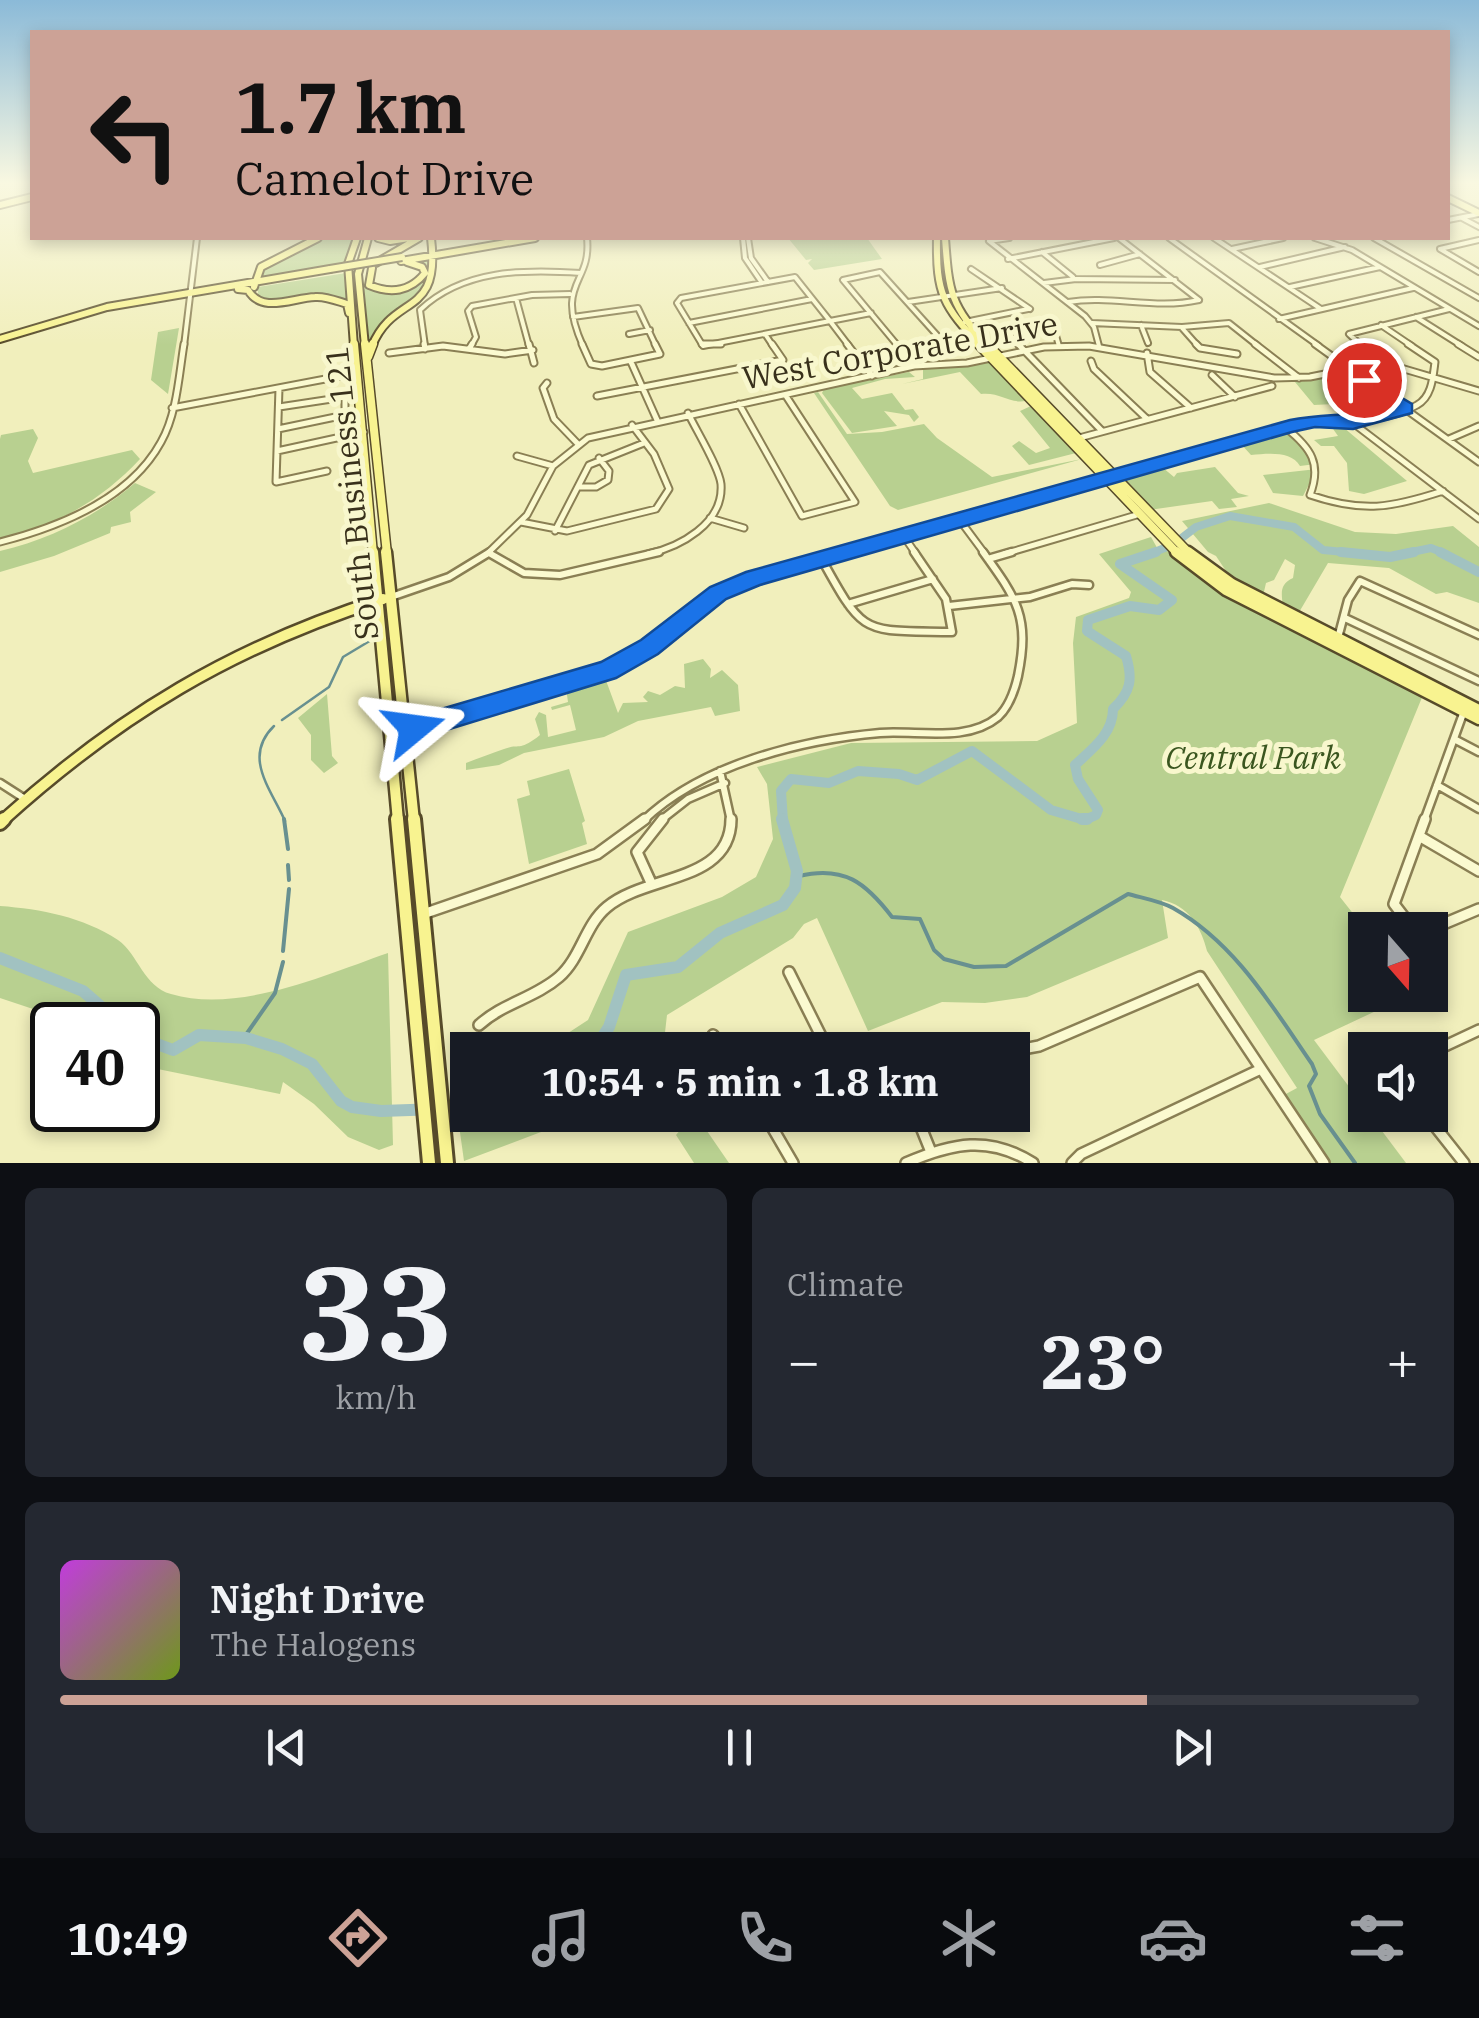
<!DOCTYPE html>
<meta charset="utf-8">
<style>
:root{--surface:#171b24;--page:#242831;--text:#f1f3f6;--muted:#9ea1a6;--line:#363941;--accent:#cca296}
body{margin:0;font-family:"IBM Plex Serif",serif;background:var(--page);color:var(--text);height:100vh;display:flex;flex-direction:column;font-size:38px;white-space:nowrap}
*{box-sizing:border-box;margin:0}
p{font-size:32px;color:var(--muted)}
.icon{flex:none;width:55px;height:55px;fill:none;stroke:currentColor;stroke-width:2;stroke-linecap:round;stroke-linejoin:round}
.map{position:relative;height:1163px;overflow:hidden}
.panel{display:flex;flex-direction:column;gap:25px;padding:25px;background:#0d0f14;flex:1}
.panel>*{flex:none}
.top-card{position:absolute;left:30px;top:30px;width:1420px;height:210px;border-radius:0px;box-shadow:0 5px 15px #0003;background:#cca296;color:#111;overflow:hidden}
.needle{width:65px;rotate:160deg}
.buttons{position:absolute;left:1348px;top:912px;display:grid;gap:20px}
.buttons a{display:grid;place-items:center;width:100px;height:100px;border-radius:0px;background:var(--surface);box-shadow:0 5px 15px #0003;font-size:50px}
.speed{position:absolute;left:30px;top:1002px;display:flex;gap:20px;font-size:50px;font-weight:700;text-align:center}
.speed>*{display:grid;place-content:center;width:130px;height:130px;border-radius:50%;background:var(--surface);box-shadow:0 5px 15px #0003;line-height:1}
.speed .limit{border:5px solid #111;border-radius:15px;background:#fff;color:#111}
.pin{position:absolute;display:grid;place-items:center;width:85px;height:85px;color:#fff;margin:-42px;border:5px solid #fff;border-radius:50%;box-shadow:0 2px 10px #0007}
.me{position:absolute;width:110px;margin:-55px;rotate:74deg;stroke-linejoin:round;filter:drop-shadow(0 0 8px #0008)}
.turn{display:flex;align-items:center;gap:35px;height:210px;padding:0 40px;font-size:45px}
.turn .icon{width:130px;height:130px;stroke-width:2.5}
.turn b{display:block;font-size:70px;line-height:85px}
.big{font-size:75px;font-weight:800;line-height:1.1}
.panel .widget{flex:1;display:flex;flex-direction:column;justify-content:center;gap:15px;min-width:0;padding:0 35px;border-radius:15px;background:var(--page)}
.panel .dial{align-items:center;gap:0}
.dial b{font-size:130px;line-height:1}
.song{display:flex;align-items:center;gap:30px}
.cover{width:120px;height:120px;border-radius:15px;background:linear-gradient(135deg,hsl(290 70% 55%),hsl(80 70% 35%))}
.played{height:10px;border-radius:5px;background:linear-gradient(90deg,var(--accent) 80%,var(--line) 80%)}
.keys{display:flex;justify-content:space-around;direction:ltr}
.heat{display:flex;justify-content:space-between;align-items:center;font-size:55px;direction:ltr}
.panel .tiles{flex:1;display:grid;gap:25px;grid-template-columns:1fr 1fr}
.widget:last-child{grid-column:span 2}
.trip{position:absolute;left:450px;top:1032px;width:580px;height:100px;border-radius:0px;background:var(--surface);box-shadow:0 5px 15px #0003;font-weight:800;line-height:100px;text-align:center}
.dock{display:flex;height:160px;justify-content:space-around;align-items:center;background:#090b0e;color:var(--muted)}
.dock .icon{width:70px;height:70px}
.dock .current{color:var(--accent)}
.dock b{font-size:45px;color:var(--text)}
.map>svg:first-child{display:block}
.green{fill:#b8d090}
.lines{fill:none;stroke-linecap:round;stroke-linejoin:round}
.stream-far1{stroke:#689090;stroke-width:2.5}
.stream{stroke:#689090;stroke-width:4}
.river-far2{stroke:#a1c2c1;stroke-width:8}
.river-far1{stroke:#a1c2c1;stroke-width:10}
.river{stroke:#a1c2c1;stroke-width:12}
.minor-far3-casing{stroke:#8a7f54;stroke-width:8}
.minor-far2-casing{stroke:#8a7f54;stroke-width:9}
.minor-far1-casing{stroke:#8a7f54;stroke-width:11}
.minor-casing{stroke:#8a7f54;stroke-width:14}
.major-far3-casing{stroke:#574b2a;stroke-width:10}
.major-far2-casing{stroke:#574b2a;stroke-width:11}
.major-far1-casing{stroke:#574b2a;stroke-width:15}
.major-casing{stroke:#574b2a;stroke-width:18}
.minor-far3{stroke:#fbfad0;stroke-width:4}
.minor-far2{stroke:#fbfad0;stroke-width:5}
.minor-far1{stroke:#fbfad0;stroke-width:6}
.minor{stroke:#fbfad0;stroke-width:9}
.major-far3{stroke:#f8f390;stroke-width:6}
.major-far2{stroke:#f8f390;stroke-width:8}
.major-far1{stroke:#f8f390;stroke-width:10}
.major{stroke:#f8f390;stroke-width:12}
.major-bridge-casing{stroke:#574b2a;stroke-width:10;stroke-linecap:butt}
.major-bridge{stroke:#f8f390;stroke-width:6}
.route{fill:#1a73e8;stroke:#114b97;stroke-width:2.5}
.labels{text-anchor:middle;stroke-width:10;stroke-linejoin:round;paint-order:stroke}
.street-label{font-size:32px;fill:#38301b;stroke:#f8f7cd}
.park-label{font-size:32px;font-style:italic;fill:#3a561f;stroke:#f8f7cd}
</style>
<div class="map">
<svg width="1479" height="1163" viewBox="0 0 1479 1163">
<rect width="100%" height="100%" fill="#f1efbc"/>
<path class="green" d="M323 238H354L347 264 269 278 261 275 262 269Z
M788 238H867L882 259 814 270 808 263 812 259 806 260Z
M432 258 434 267 421 295 369 340 364 290 368 277 374 288 413 287 428 274 425 266 412 261Z
M346 273 348 302C319 284 288 307 258 298V287Z
M179 328 168 394 151 380 158 332Z
M993 362 1026 401C1009 404 1001 392 981 394L960 372 902 384 923 379V369Z
M909 372 915 377 885 379 852 388 862 399 892 393 905 410 913 409 919 417 914 422 909 415 884 411 897 426 852 433 822 393 824 389Z
M1332 376 1381 412 1371 415 1355 403 1314 405 1295 382Z
M818 392 847 434 882 432 924 424 937 438 992 477 1082 459 898 510 890 506 814 393Z
M1031 406H1035L1076 453 1029 465 1012 446 1019 441 1036 453 1050 448 1020 411Z
M1331 426 1343 427 1407 481 1364 494 1349 491 1347 463 1334 446H1321L1314 440 1338 436Z
M33 429 38 438 28 461 33 473 132 450 140 459C101 501 55 526 0 540V439L1 435Z
M1287 432 1312 453 1316 464 1300 466C1292 451 1269 453 1251 455L1241 444Z
M1162 467 1174 477 1177 473 1215 467 1238 493 1249 496 1231 499 1237 507 1219 509 1212 501 1149 510 1121 478Z
M1317 469 1303 496 1273 493 1263 475Z
M135 483 156 492 130 512 131 522 111 527 110 533 54 556 0 572V551C51 539 96 516 135 483Z
M1269 503 1355 532 1396 534 1453 526 1479 547V603L1447 592 1436 594 1389 568 1328 563 1298 614 1283 606C1281 592 1280 584 1293 578L1295 565 1285 559 1274 580 1266 583 1263 596 1232 580 1216 556 1208 552 1182 521Z
M1151 537 1160 553 1167 548 1212 586 1423 695 1340 897 1366 930 1365 995H1410L1314 1040 1365 1108V1115H1370L1406 1163H1329L1284 1095 1297 1088 1207 951C1201 927 1188 905 1162 900L1168 938 1027 997 985 1003 942 1002 868 1031 817 918 804 924 793 938 667 1015 663 1050H542L588 1020 628 932 722 897 756 877 773 839 767 784 757 767 851 743 1037 741 1077 723 1073 643 1076 617 1129 598 1131 592 1099 554Z
M703 659 711 669 710 678 722 670 738 685 740 711 715 716 711 707 638 721 604 737 524 753 499 765 466 770V763C479 758 492 753 504 749 519 743 519 752 540 735L535 719 539 712 546 715 548 737 576 730 570 705 552 710 551 707 568 702 566 688 604 675 618 713 623 703 648 702 643 697 648 691 660 695 675 686 685 688 684 664Z
M327 694 332 756 338 763 324 773 311 760V735L298 718Z
M569 769 585 821 582 823 587 844 529 864 517 799 530 795 527 781Z
M0 906C41 909 83 917 118 940 138 954 144 987 171 994 238 1014 325 975 388 953L393 1145 379 1150 348 1137 314 1104 283 1082 280 1094 138 1065V1025H66L45 1013 0 998Z
M467 1066 468 1115H586L464 1161 451 1068Z
M685 1115H696L729 1163H694L676 1135 688 1121Z"/>
<g class="lines">
<path class="stream-far1" d="M282 720 329 687 343 657 373 639
M274 726C242 757 271 789 285 821"/>
<path class="stream" d="M284 819 288 849
M288 865 289 880
M799 876C844 865 866 883 892 917L920 919 934 950 944 959 974 967 1006 966 1128 894C1142 898 1160 901 1173 908 1235 943 1272 1006 1312 1064L1316 1074 1309 1086 1320 1114 1355 1163
M283 951 289 889
M243 1039 275 993 283 962"/>
<path class="river-far2" d="M1150 554 1174 544 1196 527 1230 516 1294 527 1323 550 1365 554
M1402 554 1431 548 1446 554"/>
<path class="river-far1" d="M1341 552 1390 557 1414 552
M1440 552 1479 572
M783 821 781 791 791 779 829 783 858 771 899 774 917 780 972 751 1051 810 1085 820 1096 815 1098 810 1078 779 1075 765C1092 749 1113 734 1113 709 1131 692 1133 679 1126 656L1087 631 1088 620 1130 606 1159 610 1172 600 1120 564 1156 552"/>
<path class="river" d="M1082 819H1087
M0 958 83 991 122 1025
M138 1037 173 1050 199 1035 246 1038 282 1049 312 1064 341 1101 352 1107 381 1111 468 1108
M594 1050 609 1027 626 975 678 967 720 933 783 905 795 888 797 871 782 819"/>
<g class="minor-far3-casing">
<path id="minor-far3" d="M1462 218 1479 227
M1448 220 1479 214
M743 238 745 258 762 283
M748 238 751 258 768 282
M1119 238 1199 300
M1169 238 1319 346
M1214 238 1321 309
M1315 238 1352 250 1479 326
M1374 238 1479 298
M1479 240 1440 249 1479 272
M989 241 1085 316 1094 327 1099 346
M989 241 1009 238
M1232 249 1283 238
M1042 252 1073 277
M1008 259 1114 238
M1100 265 1140 254
M1260 267 1345 247
M971 269 1030 309
M795 277 830 321 703 346 677 303 681 298Z
M1044 283 1076 279 1175 280
M1290 287 1380 267
M516 298 529 346
M908 302 1002 288
M1068 302C1112 295 1155 310 1199 300
M573 317 638 308 656 346
M1416 317 1462 346
M1279 319 1413 288
M830 321 849 346
M830 321 871 313
M965 322 1028 309
M689 323 812 299
M1092 323 1182 327 1229 323 1258 346
M1053 325 1059 346
M1141 325 1148 343
M1381 325 1412 346
M1182 328 1198 346
M629 334 650 330
M765 334 773 346
M1009 334 1021 346
M184 346 197 238
M425 346 420 310C463 269 525 269 581 273
M471 346 476 337 468 311 472 306 532 295 570 294
M583 346C554 281 592 285 587 238
M898 346 843 280 880 272 944 343 930 346
M1083 346H1090
M1362 346 1349 334 1449 309"/>
</g>
<g class="minor-far2-casing">
<path id="minor-far2" d="M424 344 425 349
M529 344 534 363
M582 344 591 364 602 366 660 354 655 344
M702 344H721
M847 344 872 376
M896 344 914 366
M1018 344 1102 431
M1196 344 1200 348 1237 354
M1255 344 1299 378
M1315 344 1479 462
M1359 344 1380 364
M1458 344 1479 357
M469 349 472 344
M904 352 941 344
M389 353 443 346 505 354 533 350
M1147 353 1150 372 1191 408
M1091 361 1094 369 1147 419
M631 362 657 420
M1212 375 1235 397
M547 383 543 388 554 419 578 444
M279 388 276 482 327 471
M597 396 783 360 772 344
M739 404 802 516 855 502 786 396
M172 408 357 373
M1353 423 1479 519
M1286 428C1311 448 1322 464 1310 495 1363 513 1391 508 1443 491
M278 429 345 415V397L279 407
M1079 438 1272 386
M1449 439 1479 426
M277 451 364 432
M517 456 553 466
M578 487H596L608 480 609 471 599 458
M710 518 744 528
M959 519 985 554
M521 522 567 531 656 509 669 489 654 454 632 425
M555 531 589 465 644 443
M903 535 916 554
M0 542C59 527 130 499 161 442 177 414 179 375 184 344
M487 554 527 515 553 466 588 438 914 366 967 363 1044 347 1089 346 1274 378 1310 377 1375 364 1394 366 1479 391
M648 554C679 547 724 524 721 484 719 467 696 430 688 413
M837 554 1290 426C1328 418 1382 426 1417 405 1432 397 1433 377 1435 362L1408 344
M1004 554 1140 514"/>
</g>
<g class="minor-far1-casing">
<path id="minor-far1" d="M489 553 524 573 560 575 659 552
M821 558C865 638 862 630 952 632L946 599 914 552
M988 559 1012 552
M391 597 449 577 490 552
M848 604 933 579
M949 606 1030 597 1072 584 1089 585
M1345 618 1479 681
M1338 638 1348 600 1360 581 1479 635
M391 735 587 679 630 658 734 586 846 552
M1454 739 1479 752
M720 771 731 821
M0 783 25 799
M1437 785 1479 809
M643 821C701 765 800 740 880 733 917 730 967 743 998 717 1009 707 1015 689 1018 676 1030 617 1017 599 983 552
M660 821 688 799 725 783
M1424 821 1464 711"/>
</g>
<g class="minor-casing">
<path id="minor" d="M1419 836 1479 871
M652 885 637 852 663 819
M423 914 597 854 645 819
M1414 930 1394 904 1425 819
M1429 930 1479 909
M789 972 828 1050
M479 1025C503 1003 535 998 559 977 581 958 585 925 607 907 646 874 731 883 731 819
M713 1035 723 1050
M948 1050H1001
M1012 1051 1039 1046 1200 977 1324 1163
M1430 1053 1479 1030
M765 1115 793 1163
M916 1115 931 1152
M1426 1115 1464 1163
M906 1163C952 1143 989 1135 1033 1163
M1072 1163 1081 1154 1261 1069"/>
</g>
<g class="major-far3-casing">
<path id="major-far3" d="M1448 198 1479 213
M0 205 32 197
M378 238 390 241 409 238
M937 238C936 294 943 306 981 346
M945 238C949 292 950 306 989 346
M401 261 535 238
M376 263 419 238
M372 268 369 285C390 294 410 292 425 273L422 267 407 262
M254 287 261 267 318 238
M238 289 248 290C262 314 292 298 315 297 326 296 337 301 347 304L349 313
M0 339 107 307 330 269
M354 346 348 264 357 238
M365 346 358 274 368 238
M372 346C394 292 441 319 431 238"/>
</g>
<g class="major-far2-casing">
<path id="major-far2" d="M354 344 373 554
M365 344 387 554
M978 344 1178 554
M987 344 1190 554
M368 357 373 344"/>
</g>
<g class="major-far1-casing">
<path id="major-far1" d="M373 552 398 821
M386 552 414 821
M1176 552 1226 590 1479 719
M1188 552 1232 584 1479 710
M2 821C119 715 232 647 383 599"/>
</g>
<g class="major-casing">
<path id="major" d="M397 819 429 1163
M414 819 447 1163
M0 823 4 819"/>
</g>
<use href="#minor-far3" class="minor-far3"/>
<use href="#minor-far2" class="minor-far2"/>
<use href="#minor-far1" class="minor-far1"/>
<use href="#minor" class="minor"/>
<use href="#major-far3" class="major-far3"/>
<use href="#major-far2" class="major-far2"/>
<use href="#major-far1" class="major-far1"/>
<use href="#major" class="major"/>
<g class="major-bridge-casing">
<path id="major-bridge" d="M330 269 402 257"/>
</g>
<use href="#major-bridge" class="major-bridge"/>
</g>
<linearGradient id="sky" x2="0" y2="1"><stop stop-color="#8bbad8"/><stop offset="0.53" stop-color="#f9f8e1"/><stop offset="1" stop-color="#f9f8e1" stop-opacity="0"/></linearGradient>
<rect width="1479" height="345" fill="url(#sky)"/>
<path class="route" d="M1364 375 1412 404V413L1353 429 1315 427 1292 432 760 585 726 599 658 654 616 678 414 740 405 736 401 728 405 720 414 717 601 662 641 640 710 587 746 572 1290 420C1326 413 1354 417 1390 407L1357 384V376Z"/>
<g class="labels">
<g class="street-label">
<text transform="translate(900 351) rotate(-10)" y="11">West Corporate Drive</text>
<text transform="translate(352 493) rotate(-96)" y="11">South Business 121</text>
</g>
<g class="park-label">
<text x="1253" y="769">Central Park</text>
</g>
</g>
</svg>
<div class="buttons">
<a><svg class="needle" viewBox="-14 -14 28 28"><path d="M0-13l5 13h-10z" fill="#e53935"/><path d="M0 13l5-13h-10z" fill="#9ea1a6"/></svg></a>
<a><svg class="icon" aria-label="sound" viewBox="0 0 24 24"><path d="M4 9h4l5-4v14l-5-4H4zM17 9q2 3 0 6"/></svg></a>
</div>
<div class="speed"><div class="limit">40</div></div>
<div class="pin" style="left:1364px;top:380px;background:#d93025"><svg class="icon" aria-label="arrive" viewBox="0 0 24 24"><path d="M6 21V4h12l-3 4 3 4H6"/></svg></div>
<svg class="me" style="left:414px;top:728px" viewBox="-20 -20 40 40"><path d="M0-17L14 15 0 8-14 15z" fill="#1a73e8" stroke="#fff" stroke-width="4"/></svg>
<div class="trip">10:54 · 5 min · 1.8 km</div>
<div class="top-card">
<div class="turn"><svg class="icon" aria-label="left" viewBox="0 0 24 24"><path d="M17 20v-9H6M10 6l-5 5 5 5"/></svg><div><b>1.7 km</b>Camelot Drive</div></div>
</div>
</div>
<section class="panel">
<div class="tiles">
<div class="widget dial"><b>33</b><p>km/h</p></div>
<div class="widget"><p>Climate</p>
<div class="heat"><a>−</a><b class="big">23°</b><a>+</a></div>
</div>
<div class="widget">
<div class="song"><i class="cover"></i><div><b>Night Drive</b><p>The Halogens</p></div></div>
<div class="played"></div>
<div class="keys"><svg class="icon" aria-label="previous" viewBox="0 0 24 24"><path d="M18 5L8 12l10 7zM5 5v14"/></svg><svg class="icon" aria-label="pause" viewBox="0 0 24 24"><path d="M8 5v14M16 5v14"/></svg><svg class="icon" aria-label="next" viewBox="0 0 24 24"><path d="M6 5l10 7-10 7zM19 5v14"/></svg></div>
</div>
</div>
</section>
<nav class="dock">
<b>10:49</b>
<svg class="icon current" aria-label="directions" viewBox="0 0 24 24"><path d="M12 3l9 9-9 9-9-9zM9 14v-3h6M13 9l2 2-2 2"/></svg>
<svg class="icon" aria-label="music" viewBox="0 0 24 24"><path d="M9 18V5l10-2v13"/><circle cx="6" cy="18" r="3"/><circle cx="16" cy="16" r="3"/></svg>
<svg class="icon" aria-label="phone" viewBox="0 0 24 24"><path d="M5 4h4l2 5-3 2q2 4 5 5l2-3 5 2v4C11 20 4 13 5 4z"/></svg>
<svg class="icon" aria-label="climate" viewBox="0 0 24 24"><path d="M12 3v18M4 7l16 10M4 17L20 7"/></svg>
<svg class="icon" aria-label="car" viewBox="0 0 24 24"><path d="M5 17H2v-5l4-1 3-4h7l3 4 3 1v5h-3M9 17h6M6 11h13"/><circle cx="7" cy="17" r="2"/><circle cx="17" cy="17" r="2"/></svg>
<svg class="icon" aria-label="filters" viewBox="0 0 24 24"><path d="M4 7h16M4 17h16"/><circle cx="9" cy="7" r="2"/><circle cx="15" cy="17" r="2"/></svg>
</nav>
